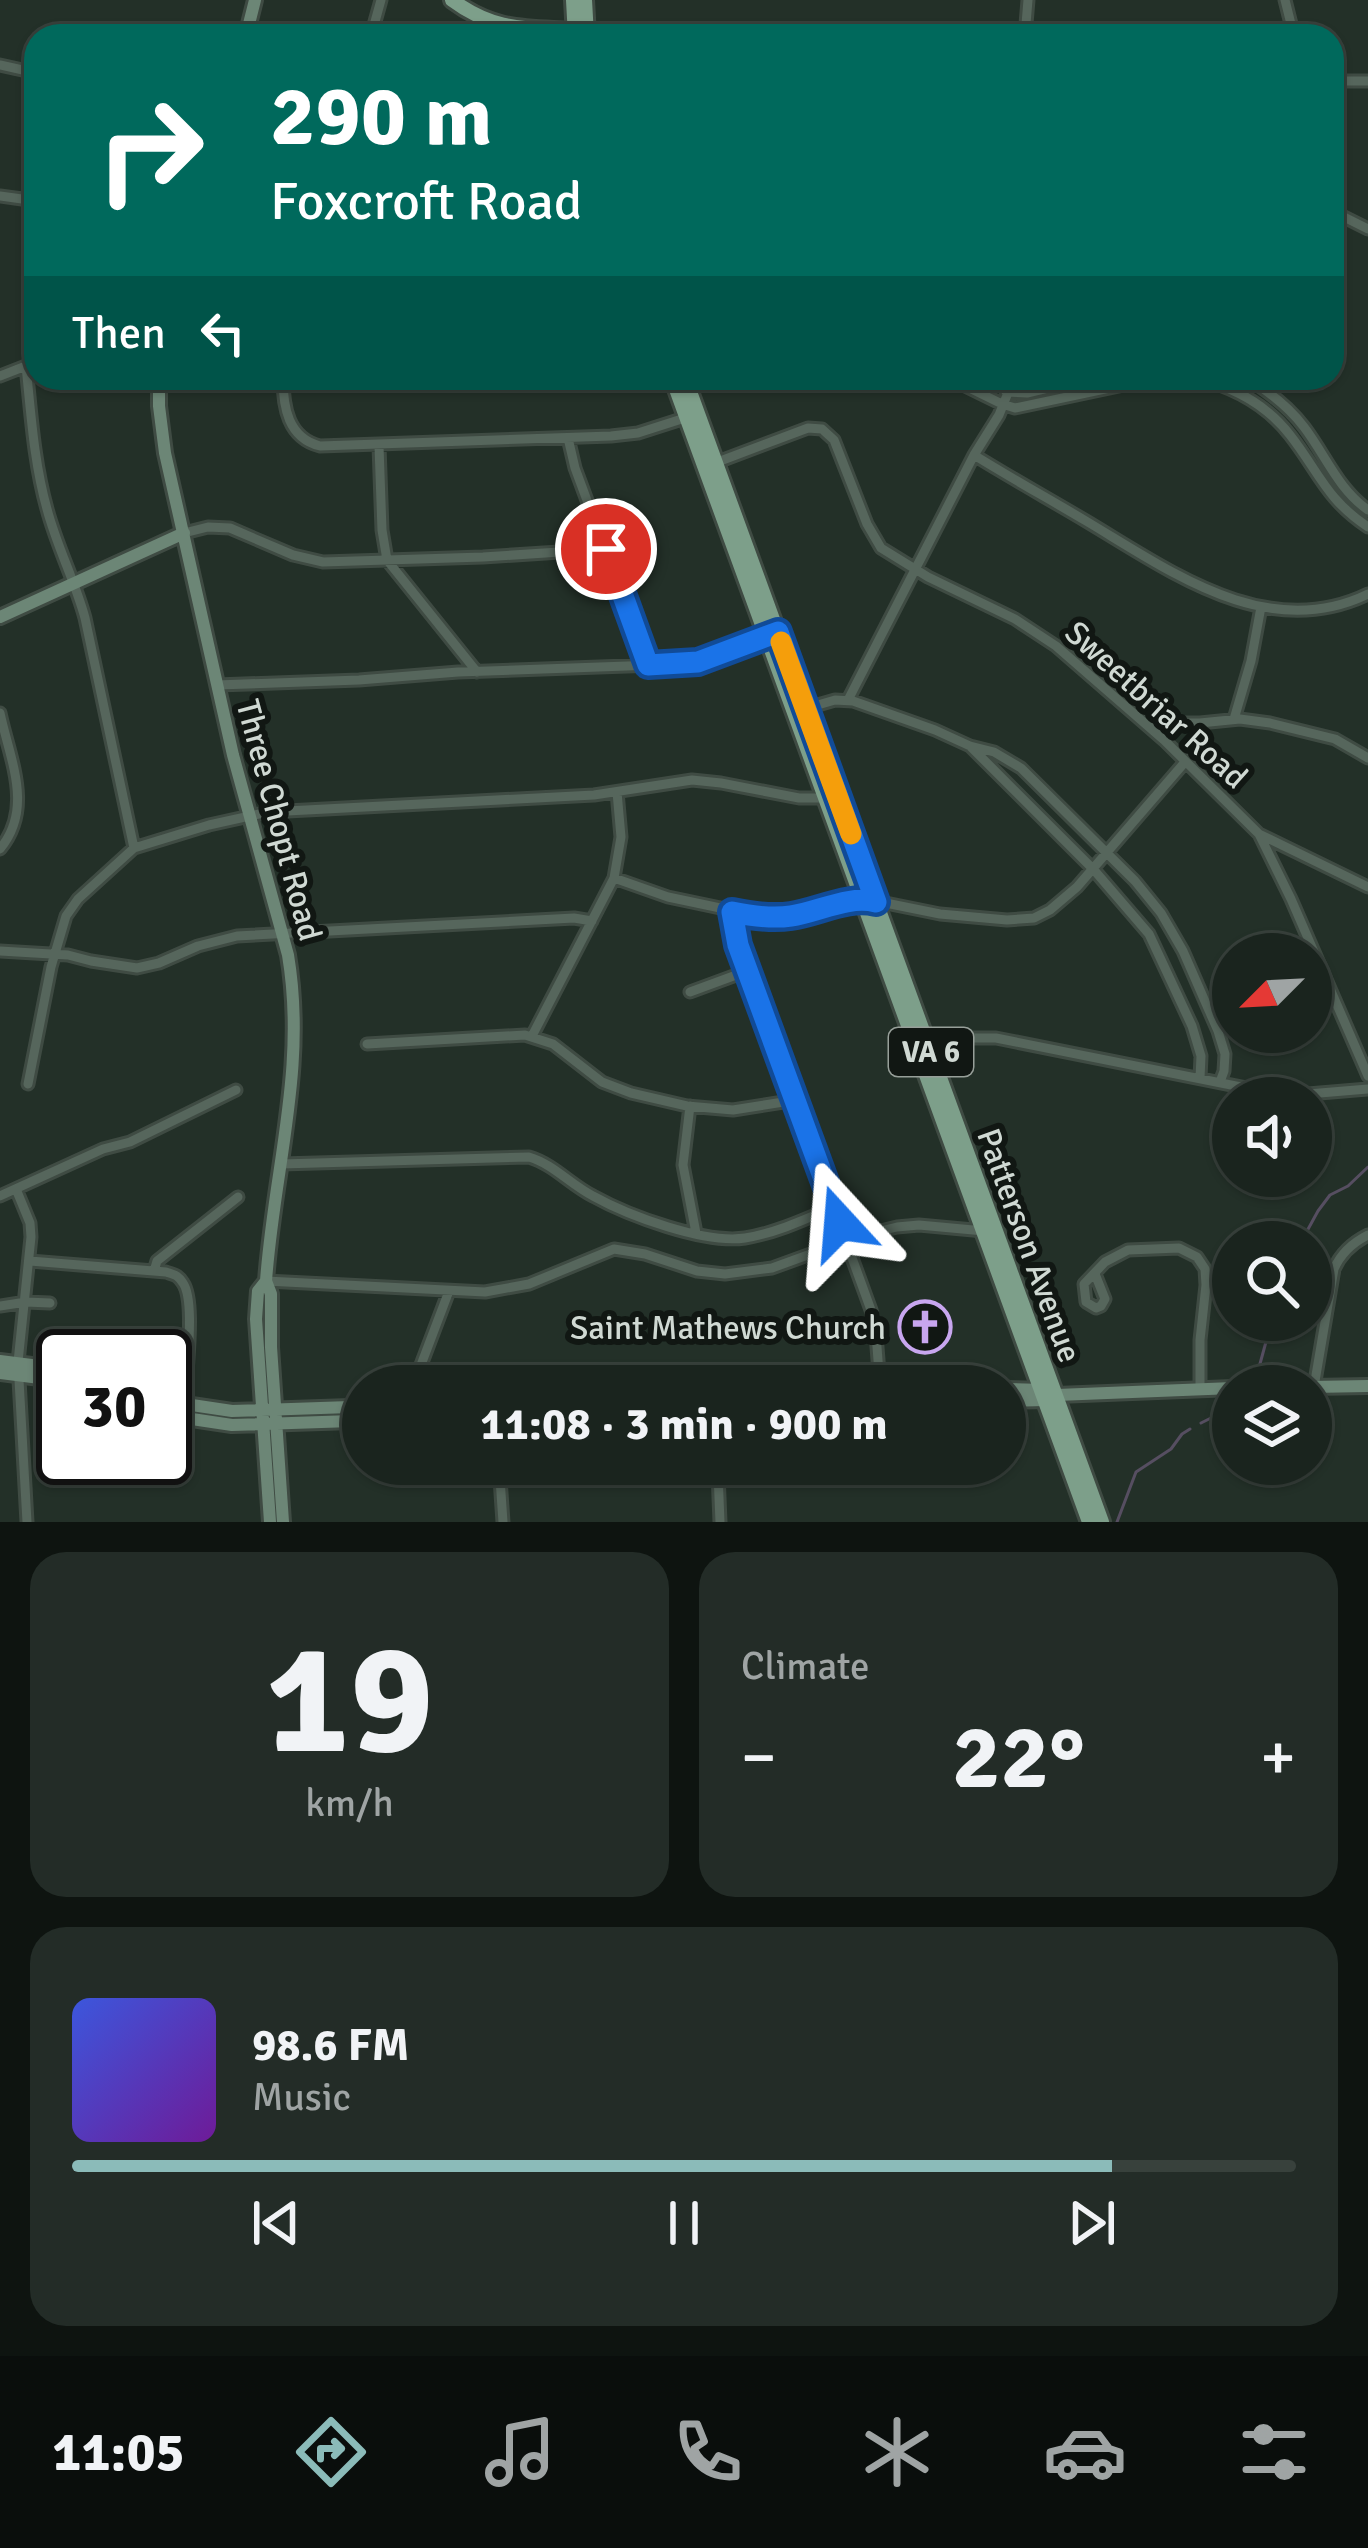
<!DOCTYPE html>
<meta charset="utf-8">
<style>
:root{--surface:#1a241e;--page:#232c27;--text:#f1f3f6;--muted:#9fa4a4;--line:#38413c;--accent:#8bbbb9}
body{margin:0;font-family:Signika,sans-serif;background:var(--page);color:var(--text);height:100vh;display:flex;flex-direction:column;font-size:45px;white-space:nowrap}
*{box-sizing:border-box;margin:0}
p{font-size:39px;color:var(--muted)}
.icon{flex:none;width:66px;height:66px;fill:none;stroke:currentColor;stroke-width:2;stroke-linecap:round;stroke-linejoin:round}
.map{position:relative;height:1522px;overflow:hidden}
.details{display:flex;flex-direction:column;gap:30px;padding:30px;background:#0e1410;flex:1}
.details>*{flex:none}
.banner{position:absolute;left:24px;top:24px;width:1320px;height:366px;border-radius:36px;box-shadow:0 3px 9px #0004,0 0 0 3px var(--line);background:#00695c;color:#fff;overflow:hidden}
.needle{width:78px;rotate:246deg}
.fabs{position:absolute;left:1212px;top:933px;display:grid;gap:24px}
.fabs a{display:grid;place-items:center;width:120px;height:120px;border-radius:50%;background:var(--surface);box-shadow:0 3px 9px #0004,0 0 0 3px var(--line);font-size:60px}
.speed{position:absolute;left:36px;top:1329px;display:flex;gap:24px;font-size:60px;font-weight:700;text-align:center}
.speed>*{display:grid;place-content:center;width:156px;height:156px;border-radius:50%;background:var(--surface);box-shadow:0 3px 9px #0004,0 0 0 3px var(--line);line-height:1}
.speed .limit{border:6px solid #111;border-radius:18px;background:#fff;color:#111}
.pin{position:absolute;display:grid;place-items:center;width:102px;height:102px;color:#fff;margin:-51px;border:6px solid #fff;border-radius:50%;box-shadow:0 3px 12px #0007}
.me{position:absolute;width:132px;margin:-66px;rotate:341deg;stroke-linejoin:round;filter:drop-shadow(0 0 9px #0008)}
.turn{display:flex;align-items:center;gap:42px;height:252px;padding:0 48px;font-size:54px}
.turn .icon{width:156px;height:156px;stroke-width:2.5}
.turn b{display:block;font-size:84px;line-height:102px}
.then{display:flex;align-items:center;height:114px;padding:0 48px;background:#0003;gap:24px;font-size:45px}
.big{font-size:90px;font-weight:700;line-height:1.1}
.details .widget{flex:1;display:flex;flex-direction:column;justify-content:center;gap:18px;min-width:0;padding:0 42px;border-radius:36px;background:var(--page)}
.details .dial{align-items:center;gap:0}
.dial b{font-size:156px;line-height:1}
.song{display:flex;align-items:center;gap:36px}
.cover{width:144px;height:144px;border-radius:18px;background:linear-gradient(135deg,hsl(230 70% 55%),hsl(280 70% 35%))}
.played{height:12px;border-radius:6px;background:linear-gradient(90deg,var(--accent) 85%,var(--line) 85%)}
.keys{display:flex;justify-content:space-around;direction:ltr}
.heat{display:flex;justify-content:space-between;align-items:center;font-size:66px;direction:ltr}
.details .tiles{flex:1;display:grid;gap:30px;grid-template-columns:1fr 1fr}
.widget:last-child{grid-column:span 2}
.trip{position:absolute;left:342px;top:1365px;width:684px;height:120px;border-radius:60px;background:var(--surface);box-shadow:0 3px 9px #0004,0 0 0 3px var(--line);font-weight:700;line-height:120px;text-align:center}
.tabs{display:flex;height:192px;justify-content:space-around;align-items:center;background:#0a0e0c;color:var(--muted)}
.tabs .icon{width:84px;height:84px}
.tabs .active{color:var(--accent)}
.tabs b{font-size:54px;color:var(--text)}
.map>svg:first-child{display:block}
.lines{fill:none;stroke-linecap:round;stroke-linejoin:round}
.stream{stroke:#564e61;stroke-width:3}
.minor-casing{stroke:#3f4b43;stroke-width:15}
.secondary-casing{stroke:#3f4b43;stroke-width:18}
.primary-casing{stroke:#3f4b43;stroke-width:20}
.minor{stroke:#56665c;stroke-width:9}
.secondary{stroke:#6c8676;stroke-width:12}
.primary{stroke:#7d9f8a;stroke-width:14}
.route-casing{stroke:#114b97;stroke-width:30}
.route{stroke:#1a73e8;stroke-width:21}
.slow{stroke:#f59e0b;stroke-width:21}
.labels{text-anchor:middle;stroke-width:12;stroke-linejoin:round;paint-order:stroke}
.shield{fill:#111713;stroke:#979f99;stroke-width:3}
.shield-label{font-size:30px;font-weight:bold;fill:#d0d9d3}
.street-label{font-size:33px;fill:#d0d9d3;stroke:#111713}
.poi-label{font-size:33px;fill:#d0d9d3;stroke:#111713;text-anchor:end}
</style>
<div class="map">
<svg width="1368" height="1522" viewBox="0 0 1368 1522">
<rect width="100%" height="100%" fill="#233028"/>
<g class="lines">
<path class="stream" d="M1301 1242 1318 1211 1330 1195 1348 1186 1368 1167
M1255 1382 1272 1320
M1201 1423 1233 1407
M1117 1522 1136 1472 1171 1449 1182 1434 1190 1429"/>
<g class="minor-casing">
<path id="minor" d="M1285 0 1294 36
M587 32 606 36
M371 36 381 0
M1025 36 1028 0
M0 65 36 73
M1332 81H1368
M0 196 22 199 36 193
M1332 211 1368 229
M26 366C31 414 34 463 47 509 57 547 75 581 85 618L134 848
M0 376 36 362
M283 378C283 407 288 438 320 446L611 436 638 433 688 417
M949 378 1002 404 1015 408 1157 378
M1196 378C1234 387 1266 404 1290 435 1319 472 1326 499 1368 527
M1247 378C1268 391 1289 407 1304 427 1326 456 1338 489 1368 510
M1006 392 1027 393 1090 378
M568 438 575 468 648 665
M379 446 382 530 387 560 477 672
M974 455C1011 478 1049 499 1086 521 1170 571 1267 643 1368 594
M715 463 808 428 822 429 834 440 867 524 881 548 928 577 1015 619 1056 646 1164 740 1259 834 1291 899 1368 1076
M184 533 208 527 230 528 293 555 323 562 483 557 606 549
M217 685 359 680 458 672 683 664 710 659 767 636
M848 700 974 455 999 415 1014 378
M804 709 835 700 853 701 935 730 970 746 994 752 1021 768 1135 881 1161 913 1183 951 1218 1031 1225 1054 1224 1071 1220 1082
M0 713C10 760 34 808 0 849
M1234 719 1251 661 1261 607
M1145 723H1200L1240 719 1270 723 1335 739 1368 758
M970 746 1094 870 1149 934 1192 1026 1201 1056 1200 1078
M1259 834 1368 887
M614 878 668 897 763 917 793 916 861 898 940 914 1007 920 1034 918 1050 910 1077 887 1185 762
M732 912 738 945 871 1310 876 1334 880 1386
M0 951 68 955 91 961 137 968 159 963 198 946 237 936 574 918 592 921
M690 992 747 971
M532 1036 614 878 621 837 617 792
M367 1044 525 1035 553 1044 602 1082 631 1093 687 1106 733 1110 796 1100
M926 1051 962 1038H996L1271 1093 1296 1095 1368 1089
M28 1084 51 967 66 916 78 899 134 848 209 825 268 812 594 795 692 780 721 783 799 798H826
M690 1106 683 1165 696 1233
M281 1164 529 1157C553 1164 571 1185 593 1196 629 1216 705 1244 745 1238 776 1233 806 1219 834 1207
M16 1189 30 1223 31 1237 18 1362 27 1522
M0 1196 103 1149 130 1142 236 1090
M30 1261 166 1272C175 1275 178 1275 183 1283 194 1299 188 1353 187 1374
M154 1271 157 1261 238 1197
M1095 1274 1105 1299 1101 1306 1096 1308 1086 1302 1084 1284 1105 1262 1128 1250 1179 1248 1197 1257 1205 1269 1206 1285 1200 1340V1389
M266 1281 485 1292 529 1284 614 1249 645 1254 697 1271 725 1274 772 1268 860 1236 897 1227 919 1225 984 1231
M0 1306 26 1302 50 1303
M413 1386 449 1291
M1314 1387 1334 1269C1341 1253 1352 1243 1368 1235
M499 1464 503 1522
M720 1522 718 1473 731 1464"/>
</g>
<g class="secondary-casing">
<path id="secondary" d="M246 36 255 0
M159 378V406L165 453 233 755 288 955C307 1068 274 1169 266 1281L258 1291 256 1319 270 1522
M0 617 184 533
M266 1281 271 1294V1347L283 1522
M0 1361 63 1369
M0 1373 63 1381
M1311 1387 1368 1386
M1005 1389 1044 1390
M165 1401 232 1411 350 1407 363 1411
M1005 1401 1044 1400 1057 1395 1233 1388
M165 1415 232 1425 352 1421 363 1417"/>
</g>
<g class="primary-casing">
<path id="primary" d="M452 0C499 35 533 27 587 32
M573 0 575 36
M585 0 587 36
M672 378 1089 1522
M685 378 1102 1522"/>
</g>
<use href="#minor" class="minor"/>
<use href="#secondary" class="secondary"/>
<use href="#primary" class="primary"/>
</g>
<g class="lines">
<g class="route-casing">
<path id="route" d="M606 549 648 665 698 662 778 632 876 902C848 895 819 912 791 916 771 919 751 916 732 912L738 945 840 1223"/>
</g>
<use href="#route" class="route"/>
<path class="slow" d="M781 642 851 834"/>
</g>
<defs>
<g id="church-ring" transform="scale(2.7)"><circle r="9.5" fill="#111713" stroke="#c8a6ef" stroke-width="1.5"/><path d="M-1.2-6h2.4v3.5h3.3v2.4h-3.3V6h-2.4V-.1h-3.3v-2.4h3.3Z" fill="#c8a6ef"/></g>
</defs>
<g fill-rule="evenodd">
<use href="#church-ring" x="925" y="1327"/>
</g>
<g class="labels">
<rect class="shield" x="889" y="1028" width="84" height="48" rx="9"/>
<g class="shield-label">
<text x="931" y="1062">VA 6</text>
</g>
<g class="street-label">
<text transform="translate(1157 704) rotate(42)" y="12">Sweetbriar Road</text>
<text transform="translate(280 820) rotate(75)" y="12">Three Chopt Road</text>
<text transform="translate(1030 1245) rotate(70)" y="12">Patterson Avenue</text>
</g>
<g class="poi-label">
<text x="886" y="1339">Saint Mathews Church</text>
</g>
</g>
</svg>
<div class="fabs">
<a><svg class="needle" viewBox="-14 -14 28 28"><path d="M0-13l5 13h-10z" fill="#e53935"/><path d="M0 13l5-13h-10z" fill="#9fa4a4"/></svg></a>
<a><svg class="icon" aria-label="sound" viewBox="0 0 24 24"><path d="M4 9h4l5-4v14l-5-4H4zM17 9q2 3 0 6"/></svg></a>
<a><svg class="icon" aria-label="search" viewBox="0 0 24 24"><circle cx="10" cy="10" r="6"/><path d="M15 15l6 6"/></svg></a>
<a><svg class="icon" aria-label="layers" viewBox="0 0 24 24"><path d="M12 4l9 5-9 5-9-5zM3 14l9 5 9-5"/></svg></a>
</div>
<div class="speed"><div class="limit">30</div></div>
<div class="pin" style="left:606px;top:549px;background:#d93025"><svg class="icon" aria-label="arrive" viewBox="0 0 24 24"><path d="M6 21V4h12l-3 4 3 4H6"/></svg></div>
<svg class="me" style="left:840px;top:1223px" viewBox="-20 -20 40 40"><path d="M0-17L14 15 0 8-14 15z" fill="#1a73e8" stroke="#fff" stroke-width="4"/></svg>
<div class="trip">11:08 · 3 min · 900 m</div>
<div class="banner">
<div class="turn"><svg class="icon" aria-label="right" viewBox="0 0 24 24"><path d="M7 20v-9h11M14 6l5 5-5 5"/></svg><div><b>290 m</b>Foxcroft Road</div></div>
<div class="then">Then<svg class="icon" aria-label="left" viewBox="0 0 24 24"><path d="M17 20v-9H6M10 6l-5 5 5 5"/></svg></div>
</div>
</div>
<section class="details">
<div class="tiles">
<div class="widget dial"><b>19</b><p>km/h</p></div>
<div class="widget"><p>Climate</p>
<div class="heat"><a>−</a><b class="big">22°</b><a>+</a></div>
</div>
<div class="widget">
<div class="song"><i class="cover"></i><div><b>98.6 FM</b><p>Music</p></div></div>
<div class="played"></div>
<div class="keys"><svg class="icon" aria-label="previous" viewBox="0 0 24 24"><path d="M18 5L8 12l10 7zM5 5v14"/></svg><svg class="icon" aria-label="pause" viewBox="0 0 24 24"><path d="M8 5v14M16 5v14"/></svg><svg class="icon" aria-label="next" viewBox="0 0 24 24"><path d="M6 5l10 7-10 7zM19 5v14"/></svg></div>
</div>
</div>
</section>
<nav class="tabs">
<b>11:05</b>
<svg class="icon active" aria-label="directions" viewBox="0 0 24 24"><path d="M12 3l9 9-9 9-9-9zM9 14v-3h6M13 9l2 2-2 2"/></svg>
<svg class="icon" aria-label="music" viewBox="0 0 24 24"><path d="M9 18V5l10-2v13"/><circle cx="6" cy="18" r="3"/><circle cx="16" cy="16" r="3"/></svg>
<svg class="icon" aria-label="phone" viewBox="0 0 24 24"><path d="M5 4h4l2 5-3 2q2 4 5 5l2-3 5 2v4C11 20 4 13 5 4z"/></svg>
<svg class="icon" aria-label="climate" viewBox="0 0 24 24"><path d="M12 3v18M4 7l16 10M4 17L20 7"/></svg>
<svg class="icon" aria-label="car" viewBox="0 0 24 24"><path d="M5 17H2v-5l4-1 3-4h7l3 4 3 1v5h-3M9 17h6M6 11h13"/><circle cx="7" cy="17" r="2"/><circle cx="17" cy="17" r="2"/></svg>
<svg class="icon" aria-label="filters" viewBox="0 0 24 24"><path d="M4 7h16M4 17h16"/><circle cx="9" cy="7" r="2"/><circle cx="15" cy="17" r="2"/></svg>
</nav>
